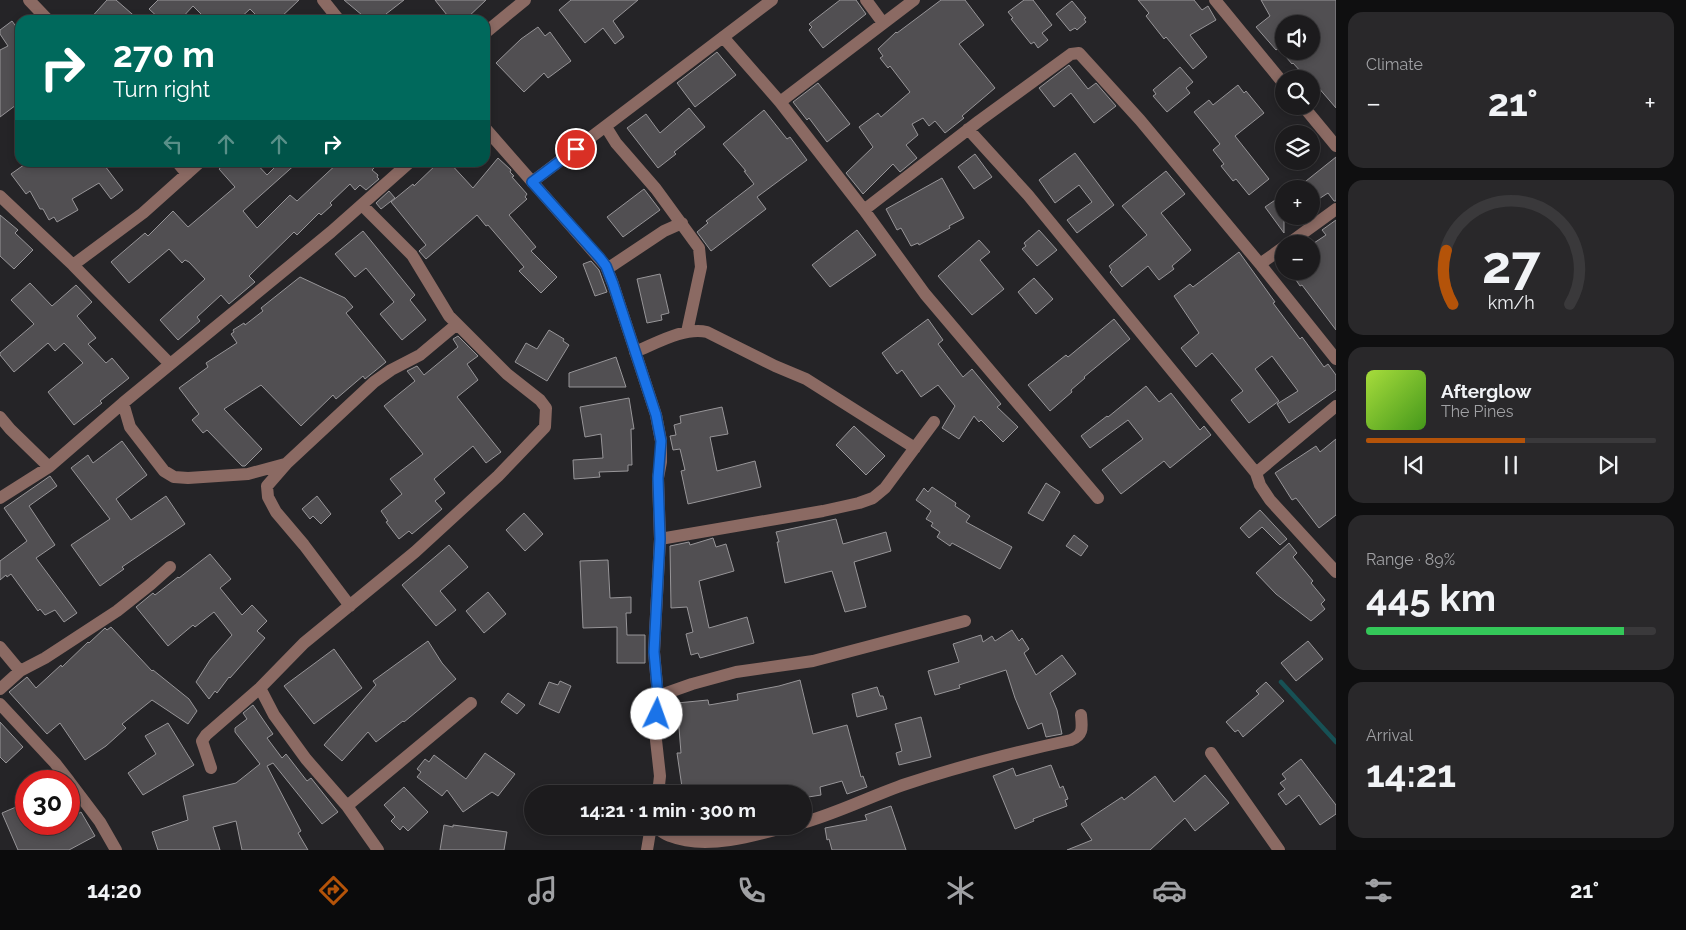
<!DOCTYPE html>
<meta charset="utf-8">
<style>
:root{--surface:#1c1b1d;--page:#29282a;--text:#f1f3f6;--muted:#a0a1a4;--line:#3a393b;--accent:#b45309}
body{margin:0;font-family:Raleway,sans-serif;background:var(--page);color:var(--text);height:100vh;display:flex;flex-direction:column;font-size:19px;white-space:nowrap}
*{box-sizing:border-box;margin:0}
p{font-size:16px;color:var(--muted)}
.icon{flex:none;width:28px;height:28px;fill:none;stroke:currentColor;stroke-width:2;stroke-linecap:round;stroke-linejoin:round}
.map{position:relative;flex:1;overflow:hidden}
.details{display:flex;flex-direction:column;gap:12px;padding:12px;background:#0f0f10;width:350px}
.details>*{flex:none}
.hud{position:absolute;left:15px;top:15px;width:475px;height:152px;border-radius:15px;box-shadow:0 2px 8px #0003,0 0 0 1px var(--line);background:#00695c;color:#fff;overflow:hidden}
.buttons{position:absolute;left:1275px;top:15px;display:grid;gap:10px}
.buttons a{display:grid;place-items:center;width:45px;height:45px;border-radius:50%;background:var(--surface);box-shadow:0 2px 8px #0003,0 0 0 1px var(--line);font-size:25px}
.speed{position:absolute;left:15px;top:770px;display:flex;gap:10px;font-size:25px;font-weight:700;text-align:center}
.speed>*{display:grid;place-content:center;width:65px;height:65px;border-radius:50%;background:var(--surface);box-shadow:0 2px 8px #0003,0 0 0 1px var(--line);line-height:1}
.speed .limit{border:8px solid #d22;background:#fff;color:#111}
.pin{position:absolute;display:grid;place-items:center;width:42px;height:42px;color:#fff;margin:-21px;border:2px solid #fff;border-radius:50%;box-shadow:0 1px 5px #0007}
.me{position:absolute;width:55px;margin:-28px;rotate:3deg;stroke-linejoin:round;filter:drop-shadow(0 0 4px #0008)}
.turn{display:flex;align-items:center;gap:18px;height:105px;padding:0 15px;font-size:22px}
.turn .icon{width:65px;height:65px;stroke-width:2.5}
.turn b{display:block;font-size:35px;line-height:42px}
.lanes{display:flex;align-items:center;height:48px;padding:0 15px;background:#0003;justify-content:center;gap:25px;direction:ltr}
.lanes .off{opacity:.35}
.big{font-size:38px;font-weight:700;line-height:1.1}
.details .tile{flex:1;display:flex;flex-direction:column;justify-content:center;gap:8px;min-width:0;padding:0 18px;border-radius:15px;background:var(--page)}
.details .dial{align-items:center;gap:0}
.dial svg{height:130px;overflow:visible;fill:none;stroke:var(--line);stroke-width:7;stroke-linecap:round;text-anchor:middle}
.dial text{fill:var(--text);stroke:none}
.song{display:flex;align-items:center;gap:15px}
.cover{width:60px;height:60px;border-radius:8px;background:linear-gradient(135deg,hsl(80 70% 55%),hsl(100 70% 35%))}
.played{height:5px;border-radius:2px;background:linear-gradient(90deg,var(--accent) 55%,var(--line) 55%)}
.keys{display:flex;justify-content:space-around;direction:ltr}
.heat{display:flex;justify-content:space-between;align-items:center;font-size:28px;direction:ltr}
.charge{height:8px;border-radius:4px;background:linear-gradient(90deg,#34c759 89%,var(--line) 0)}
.trip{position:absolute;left:524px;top:785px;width:288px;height:50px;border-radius:25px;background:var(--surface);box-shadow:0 2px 8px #0003,0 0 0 1px var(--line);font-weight:700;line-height:50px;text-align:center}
.tabs{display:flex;height:80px;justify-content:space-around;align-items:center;background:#0b0b0c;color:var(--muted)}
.tabs .icon{width:35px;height:35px}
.tabs .current{color:var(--accent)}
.tabs b{font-size:22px;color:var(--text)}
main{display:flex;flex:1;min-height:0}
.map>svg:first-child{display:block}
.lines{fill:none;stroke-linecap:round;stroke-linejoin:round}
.stream{stroke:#175155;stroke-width:4.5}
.building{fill:#514f52;stroke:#979598}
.minor{stroke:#8b6a63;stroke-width:12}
.route-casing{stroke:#114b97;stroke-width:12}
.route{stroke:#1a73e8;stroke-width:9}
</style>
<main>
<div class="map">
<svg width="1336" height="850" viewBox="0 0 1336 850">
<rect width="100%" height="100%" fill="#252427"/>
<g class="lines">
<path class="stream" d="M1281 682 1336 742"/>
</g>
<path class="building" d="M107 0H116L139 20H89Z
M158 0H299L278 20H261L250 9 238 20H207L193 6 180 20H161L149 9Z
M344 0H404L386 14 393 20H368Z
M435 0H486L465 20H451Z
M571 0H638L613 21 624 37 615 44 603 28 585 43 559 10Z
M840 0H856L866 14 823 48 809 30 812 27 809 24Z
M941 0H965L984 25 959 44 995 88 962 116 964 118 945 133 935 121 929 126 923 118 912 124 918 135 906 145 917 158 900 172 893 164 863 194 846 173 873 147 859 127 878 113 881 117 910 92 890 66 888 68 880 58 883 56 878 49 896 32 897 33Z
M1024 0H1033L1052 25 1042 33 1048 40 1038 48 1034 42 1031 44 1011 19 1013 18 1008 12Z
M1138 0H1194L1202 10 1208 6 1216 20 1190 35 1207 57 1193 69 1166 37 1164 39 1146 16 1149 13Z
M1261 0H1336V108L1311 79 1304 72 1302 73 1293 63 1292 64 1281 51H1311V24H1284V44L1276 50 1256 27 1270 16Z
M1072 1 1086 18 1084 19 1086 22 1077 30 1075 28 1070 31 1056 14Z
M12 21 20 32V102L0 117V50L8 46 0 34V30Z
M538 27 545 36 550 32 571 61 548 78 544 73 524 92 496 63 521 39Z
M717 52 736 75 695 107 677 83Z
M1069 65 1088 89 1096 83 1116 106 1094 123 1071 93 1054 107 1039 88Z
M1180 67 1193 82 1186 88 1190 93 1167 112 1153 96 1156 94 1153 90Z
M818 83 850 124 827 142 809 118 807 120 793 102Z
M1238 85 1244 93 1246 91 1264 113 1235 136 1269 179 1249 195 1236 179 1233 181 1221 166 1224 164 1213 150 1220 144 1194 112 1209 100 1213 105Z
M689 108 705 127 674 152 676 154 658 168 627 128 646 114 660 133Z
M764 110 787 139 790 137 807 160 757 197 766 209 711 251 697 232 708 223 706 221 754 184 744 171H746L723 144Z
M1075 153 1114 205 1077 233 1067 220 1092 202 1079 185 1055 203 1039 180Z
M975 154 992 177 974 189 958 167Z
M1336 157V201H1334L1328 193 1311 204V189H1296Z
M498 158 511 170 510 172 514 176 512 177 527 194 525 197 527 199 509 215 536 247 531 251 557 277 541 293 519 271 524 267 488 225 486 226 477 215 426 259 419 251 426 245 391 202 413 184 414 186 439 162H449L473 188Z
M28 162H102L123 190 111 199 99 183 72 199 78 210 57 222 54 217 49 220 43 209H40L30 191 26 194 11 174Z
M227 162H255L267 175 280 162H298L243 211 257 228 290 195 297 201 339 162H380L372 170 378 175 377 177 379 179 366 190 360 185 355 190 350 184 330 203 332 205 321 215 319 213 297 235 294 232 249 276 255 282 229 304 221 295 197 317 200 321 178 340 160 320 205 279 189 262 185 260 182 263 169 249 129 283 111 262 145 233 148 236 173 211 188 227 235 187 219 169Z
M1166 171 1185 194 1161 213 1191 250 1172 266 1174 269 1159 280 1148 266 1122 287 1110 272 1112 270 1109 266 1147 235 1122 206Z
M942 178 964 218 949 226 950 228 919 245 918 243 911 246 901 228 897 230 886 209Z
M644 189 660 210 623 237 607 217Z
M389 191 395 198 381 209 376 203Z
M1284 194V233L1265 207Z
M0 215 18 230 15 233 33 250 14 269 0 256Z
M1336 220V330L1302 285 1300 286 1290 271H1311V245L1326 235 1322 230Z
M857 230 876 255 830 287 812 265Z
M1039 230 1057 250 1037 266 1022 249 1026 246 1024 243Z
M363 231 415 295 410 300 426 320 402 340 380 314 394 302 366 268 355 277 335 254Z
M979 240 990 252 980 260 1004 289 972 315 938 276Z
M1239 252 1275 302 1273 303 1300 339 1302 337 1324 367 1328 364 1336 375V390L1289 423 1277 404 1298 391 1272 356 1255 369 1279 401 1249 423 1231 400 1243 391 1212 353 1196 367 1181 348 1199 333 1174 296 1190 284 1193 287Z
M591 261 599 270 607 292 595 296 583 264Z
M660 274 669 313 661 315 662 320 647 323 637 279Z
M300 277 345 298 353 307 346 313 386 362 365 379 363 376 336 399 333 395 301 426 261 385 224 409 262 449 245 466H242L207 430 203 433 192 420 199 414 179 388 208 367 206 363 237 343 231 334 234 332 233 330 244 323 245 325 263 311 261 308Z
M1034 278 1053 299 1036 314 1018 292Z
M30 283 52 306 76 285 92 302 77 316 96 338 88 344 106 363 112 358 129 378 100 401 102 403 74 425 48 392 83 363 64 343 55 351 48 343 14 372 0 355V353L34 324 11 300Z
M928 319 943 340 938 344 963 377 972 369 1001 404 997 407 1018 427 1003 442 981 420 979 422 974 416 959 439 942 428 955 406 938 385 921 397 902 370 897 374 882 353Z
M1114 319 1130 339 1084 377 1085 378 1071 390 1072 392 1050 411 1028 385 1066 355 1068 357Z
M549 330 564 339 563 341 569 345 547 381 515 362 526 343 537 349Z
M458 336 478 356 467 364 478 380 457 397 501 452 486 463 473 446 434 479 445 493 435 501 442 509 412 534 409 531 399 539 386 522 388 521 381 511 402 494 390 479 423 454 384 406 415 381 407 371 417 366 424 375 458 347 453 339Z
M616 357 626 387H569V373Z
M1146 386 1159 402 1171 393 1200 430 1204 426 1211 435 1170 468 1164 461 1121 494 1102 470 1143 439 1128 420 1090 448 1081 436 1107 416 1108 417Z
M629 398 634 429H631L632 465H628V471L599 472 600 477 574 479 573 460 603 458 601 434 585 437 580 407Z
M722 407 728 434 710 437 717 471 755 461 761 487 688 504 681 471 685 470 680 449 673 450 670 436 676 435 674 425 681 423 680 416Z
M854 426 885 456 866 475 836 445Z
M1336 439V515L1319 528 1296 498 1292 500 1275 473 1316 446 1320 452Z
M122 441 147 475 116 499 131 520 166 496 185 524 122 567 124 569 100 586 71 545 110 519 71 468 88 455 93 463Z
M50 476 57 486 29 506 55 545 36 558 77 613 64 622 55 610 45 615 40 609 38 611 11 574 7 577 6 575 0 580V561L27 541 4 508Z
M1046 483 1060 492 1043 521 1028 513Z
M932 487 956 503 955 506 970 516 966 522 1012 547 1000 569 952 543 950 546 937 537 940 532 931 526 933 523 926 519 931 511 916 500 924 488 928 492Z
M317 496 331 514 321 524 313 516 310 519 302 509Z
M1260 510 1287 539 1280 545 1262 527 1249 538 1240 528Z
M524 513 543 534 525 551 506 530Z
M836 519 843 544 886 532 891 551 854 562 866 607 845 612 832 571 785 583 777 542H779L776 532Z
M1074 535 1088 546 1081 556 1066 546Z
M713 538 716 547 726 544 734 571 699 581 709 628 747 617 754 643 700 658 698 653 691 655 686 634 693 632 687 607 671 608 670 546 689 542 690 545Z
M1289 543 1297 553 1293 557 1313 581 1311 583 1325 600 1321 604 1325 609 1311 621 1276 594 1256 573Z
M449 545 468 567 440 591 456 610 436 626 402 585Z
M210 554 231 579 220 588 242 615 252 605 267 621 257 631 265 638 230 678 229 677 217 693 215 691 209 699 196 682 210 660 232 635 214 612 195 627 193 625 168 646 136 607 153 593 155 595 178 577 179 578Z
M608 560 610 598 631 597V613H626L627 635H645V663H617V627L583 628 580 561Z
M488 592 506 614 484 633 466 611Z
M111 627 152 671 153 670 189 699 197 711 188 724 152 700 122 724 126 728 106 746 85 760 60 723 47 734 9 692 27 677 36 688 61 665 62 667 88 642 89 643 105 628 107 630Z
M1012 630 1019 641 1022 638 1029 649 1024 653 1036 675 1062 655 1076 674 1050 693 1057 710 1062 734 1046 737 1042 723 1028 729 1015 698 1006 670 959 685 960 688 935 695 928 671 959 662 953 644 981 635 983 642 992 636 995 641Z
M428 641 442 663 456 679 404 722 403 721 376 742 368 732 342 761 324 745 376 685 373 681Z
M1308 641 1323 659 1296 681 1281 663Z
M334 649 362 688 314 724 284 686Z
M800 680 813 734 847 725 861 777 863 776 867 787 847 794 842 781 820 787 821 795 802 798V794H683L677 753H681L677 703 708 700 709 705 738 700 737 694 779 686Z
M560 681 571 686 559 713 539 704 549 682 558 685Z
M1266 682 1284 701 1243 737 1238 730 1235 732 1226 722 1259 694 1256 691Z
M877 687 880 696H883L887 709 857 717 852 694Z
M508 693 525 705 517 714 501 702Z
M253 705 273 734 267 738 282 758 286 754 307 781 311 778 338 812 322 824 273 763 267 766 301 831 298 833 308 850H242L236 821 213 827 220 850H158L152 832 188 820 183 796 236 783 260 764 235 732V728L247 719 243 713Z
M921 717 931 757 899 765 896 753 902 751 895 724Z
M0 722 23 747 6 763 0 757Z
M168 723 194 765 143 795 128 773 156 754 145 736Z
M485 753 515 774 498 796 492 792 463 812 447 790 442 796 417 777 421 772 417 769 425 759 429 762 434 755 466 779Z
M1301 759 1336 805V814L1320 825 1299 795 1286 805 1278 794 1285 789 1280 783 1286 779 1282 774Z
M1051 765 1060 788 1063 786 1068 799 1065 800 1067 806 1033 819 1034 821 1015 829 993 776 1013 768 1016 776Z
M1205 775 1229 803 1195 831 1185 818 1150 850H1067L1092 840 1081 824 1122 797 1124 800 1155 776 1174 802Z
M404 787 428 812 408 831 403 826 400 830 391 821 395 817 384 805Z
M23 804 26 811V824H69V819L81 812 95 836 69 850H18L2 813Z
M891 806 906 850H832L829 839 827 840 825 828 867 820 865 815Z
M444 825 453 827V825L507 832 504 850H440Z"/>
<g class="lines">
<path class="minor" d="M29 0 48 20
M323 0 339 20
M866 0 883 23
M1215 0 1284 84
M485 33 525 0
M723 37 780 102 864 210 925 294 1098 498
M780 102 914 0
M1303 106 1336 146
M606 127 616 143 656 189 699 248 701 267 687 332
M485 128 606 266 613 284 656 415 661 441V462L658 478 660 539 654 652 658 696 655 731 660 776 658 794
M968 129 1028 195 1256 473 1260 485 1270 500 1336 572
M177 162 187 174
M532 182 772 0
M0 196 73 265 170 364
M864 210 979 121 1071 54 1079 53 1140 120 1260 264 1336 359
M1288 244 1336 209
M1260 264 1284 247
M73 265 143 213 200 162
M607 269 664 231 682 223
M635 352C657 343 684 327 707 332L775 366 806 379 915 448
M123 403 130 427 164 471 174 477 188 478 248 474 285 464
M0 417 10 429 49 467
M1256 473 1336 406
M0 498 49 467 123 403 331 232 410 162
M660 539 823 511 859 503 873 498 885 488 934 422
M350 606 304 545 276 512 268 497 267 486 287 463 374 382 391 370 420 355 457 324
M0 647 20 671
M260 688 274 715 306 759 347 806 378 850
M0 689 20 671 45 658 117 611 151 584 170 567
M658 696 692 684 736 672 813 661 965 621
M0 704 55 763 69 781
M1211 753 1279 850
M211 768 202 741 206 735 260 688 304 643 415 552 498 476 545 427 546 408 540 400 507 374 449 316 412 255 362 205
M69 781 100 822 116 850
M347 806 471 703
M802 823C838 813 871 796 906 784 960 766 1016 752 1071 740 1084 735 1082 727 1081 715
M653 826C659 829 664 834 670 836 705 850 755 836 789 826
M647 850 651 826"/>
</g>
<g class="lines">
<g class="route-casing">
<path id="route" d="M576 149 532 182 600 258 606 266 613 284 656 415 661 441 658 478 660 539 654 652 658 696 657 714"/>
</g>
<use href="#route" class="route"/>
</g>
</svg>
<div class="buttons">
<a><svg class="icon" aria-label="sound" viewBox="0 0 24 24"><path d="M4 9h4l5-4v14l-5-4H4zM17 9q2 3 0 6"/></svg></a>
<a><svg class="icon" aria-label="search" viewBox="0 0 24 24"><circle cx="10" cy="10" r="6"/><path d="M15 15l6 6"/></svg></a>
<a><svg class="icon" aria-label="layers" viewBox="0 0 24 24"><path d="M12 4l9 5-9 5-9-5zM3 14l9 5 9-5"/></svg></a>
<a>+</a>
<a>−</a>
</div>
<div class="speed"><div class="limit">30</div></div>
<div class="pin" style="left:576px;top:149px;background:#d93025"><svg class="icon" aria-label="arrive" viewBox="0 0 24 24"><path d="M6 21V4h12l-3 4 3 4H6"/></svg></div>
<svg class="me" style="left:657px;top:714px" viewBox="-20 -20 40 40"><circle r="19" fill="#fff"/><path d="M0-13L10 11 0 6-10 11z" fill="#1a73e8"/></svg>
<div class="trip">14:21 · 1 min · 300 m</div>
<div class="hud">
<div class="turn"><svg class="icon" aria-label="right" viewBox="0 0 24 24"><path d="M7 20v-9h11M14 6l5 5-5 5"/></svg><div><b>270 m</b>Turn right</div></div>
<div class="lanes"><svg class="icon off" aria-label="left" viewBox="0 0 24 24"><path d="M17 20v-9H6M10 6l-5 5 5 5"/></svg><svg class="icon off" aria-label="ahead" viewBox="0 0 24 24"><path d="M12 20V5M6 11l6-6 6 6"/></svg><svg class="icon off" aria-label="ahead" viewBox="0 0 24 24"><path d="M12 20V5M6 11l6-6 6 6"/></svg><svg class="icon" aria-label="right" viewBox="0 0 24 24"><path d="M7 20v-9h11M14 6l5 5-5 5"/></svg></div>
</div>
</div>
<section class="details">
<div class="tile"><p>Climate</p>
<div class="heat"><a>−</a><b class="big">21°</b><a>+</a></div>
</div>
<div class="tile dial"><svg viewBox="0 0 100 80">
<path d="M14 69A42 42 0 1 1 86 69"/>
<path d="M14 69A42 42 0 0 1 10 36" stroke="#b45309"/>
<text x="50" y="56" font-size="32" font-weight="700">27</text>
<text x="50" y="72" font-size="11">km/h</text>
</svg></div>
<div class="tile">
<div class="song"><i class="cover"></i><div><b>Afterglow</b><p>The Pines</p></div></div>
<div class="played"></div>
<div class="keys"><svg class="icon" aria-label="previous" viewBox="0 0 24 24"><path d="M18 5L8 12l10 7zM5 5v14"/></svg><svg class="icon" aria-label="pause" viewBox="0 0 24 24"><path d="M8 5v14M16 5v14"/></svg><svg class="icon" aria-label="next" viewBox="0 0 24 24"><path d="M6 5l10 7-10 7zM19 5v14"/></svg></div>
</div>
<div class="tile"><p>Range · 89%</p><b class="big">445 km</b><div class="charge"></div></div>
<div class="tile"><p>Arrival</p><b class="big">14:21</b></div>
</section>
</main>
<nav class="tabs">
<b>14:20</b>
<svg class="icon current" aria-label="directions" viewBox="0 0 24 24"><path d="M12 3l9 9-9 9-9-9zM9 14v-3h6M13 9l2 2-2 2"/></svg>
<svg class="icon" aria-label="music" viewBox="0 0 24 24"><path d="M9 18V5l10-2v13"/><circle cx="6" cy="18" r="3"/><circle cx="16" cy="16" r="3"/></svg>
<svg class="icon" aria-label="phone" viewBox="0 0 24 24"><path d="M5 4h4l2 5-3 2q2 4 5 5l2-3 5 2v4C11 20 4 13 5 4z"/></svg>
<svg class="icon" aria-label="climate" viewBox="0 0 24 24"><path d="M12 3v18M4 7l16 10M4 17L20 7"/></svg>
<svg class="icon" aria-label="car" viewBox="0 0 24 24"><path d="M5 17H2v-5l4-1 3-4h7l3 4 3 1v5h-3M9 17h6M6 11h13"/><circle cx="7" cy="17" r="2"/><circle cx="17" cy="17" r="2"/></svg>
<svg class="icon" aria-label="filters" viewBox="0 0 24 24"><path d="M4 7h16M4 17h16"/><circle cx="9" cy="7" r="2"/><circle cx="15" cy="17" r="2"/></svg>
<b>21°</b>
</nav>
